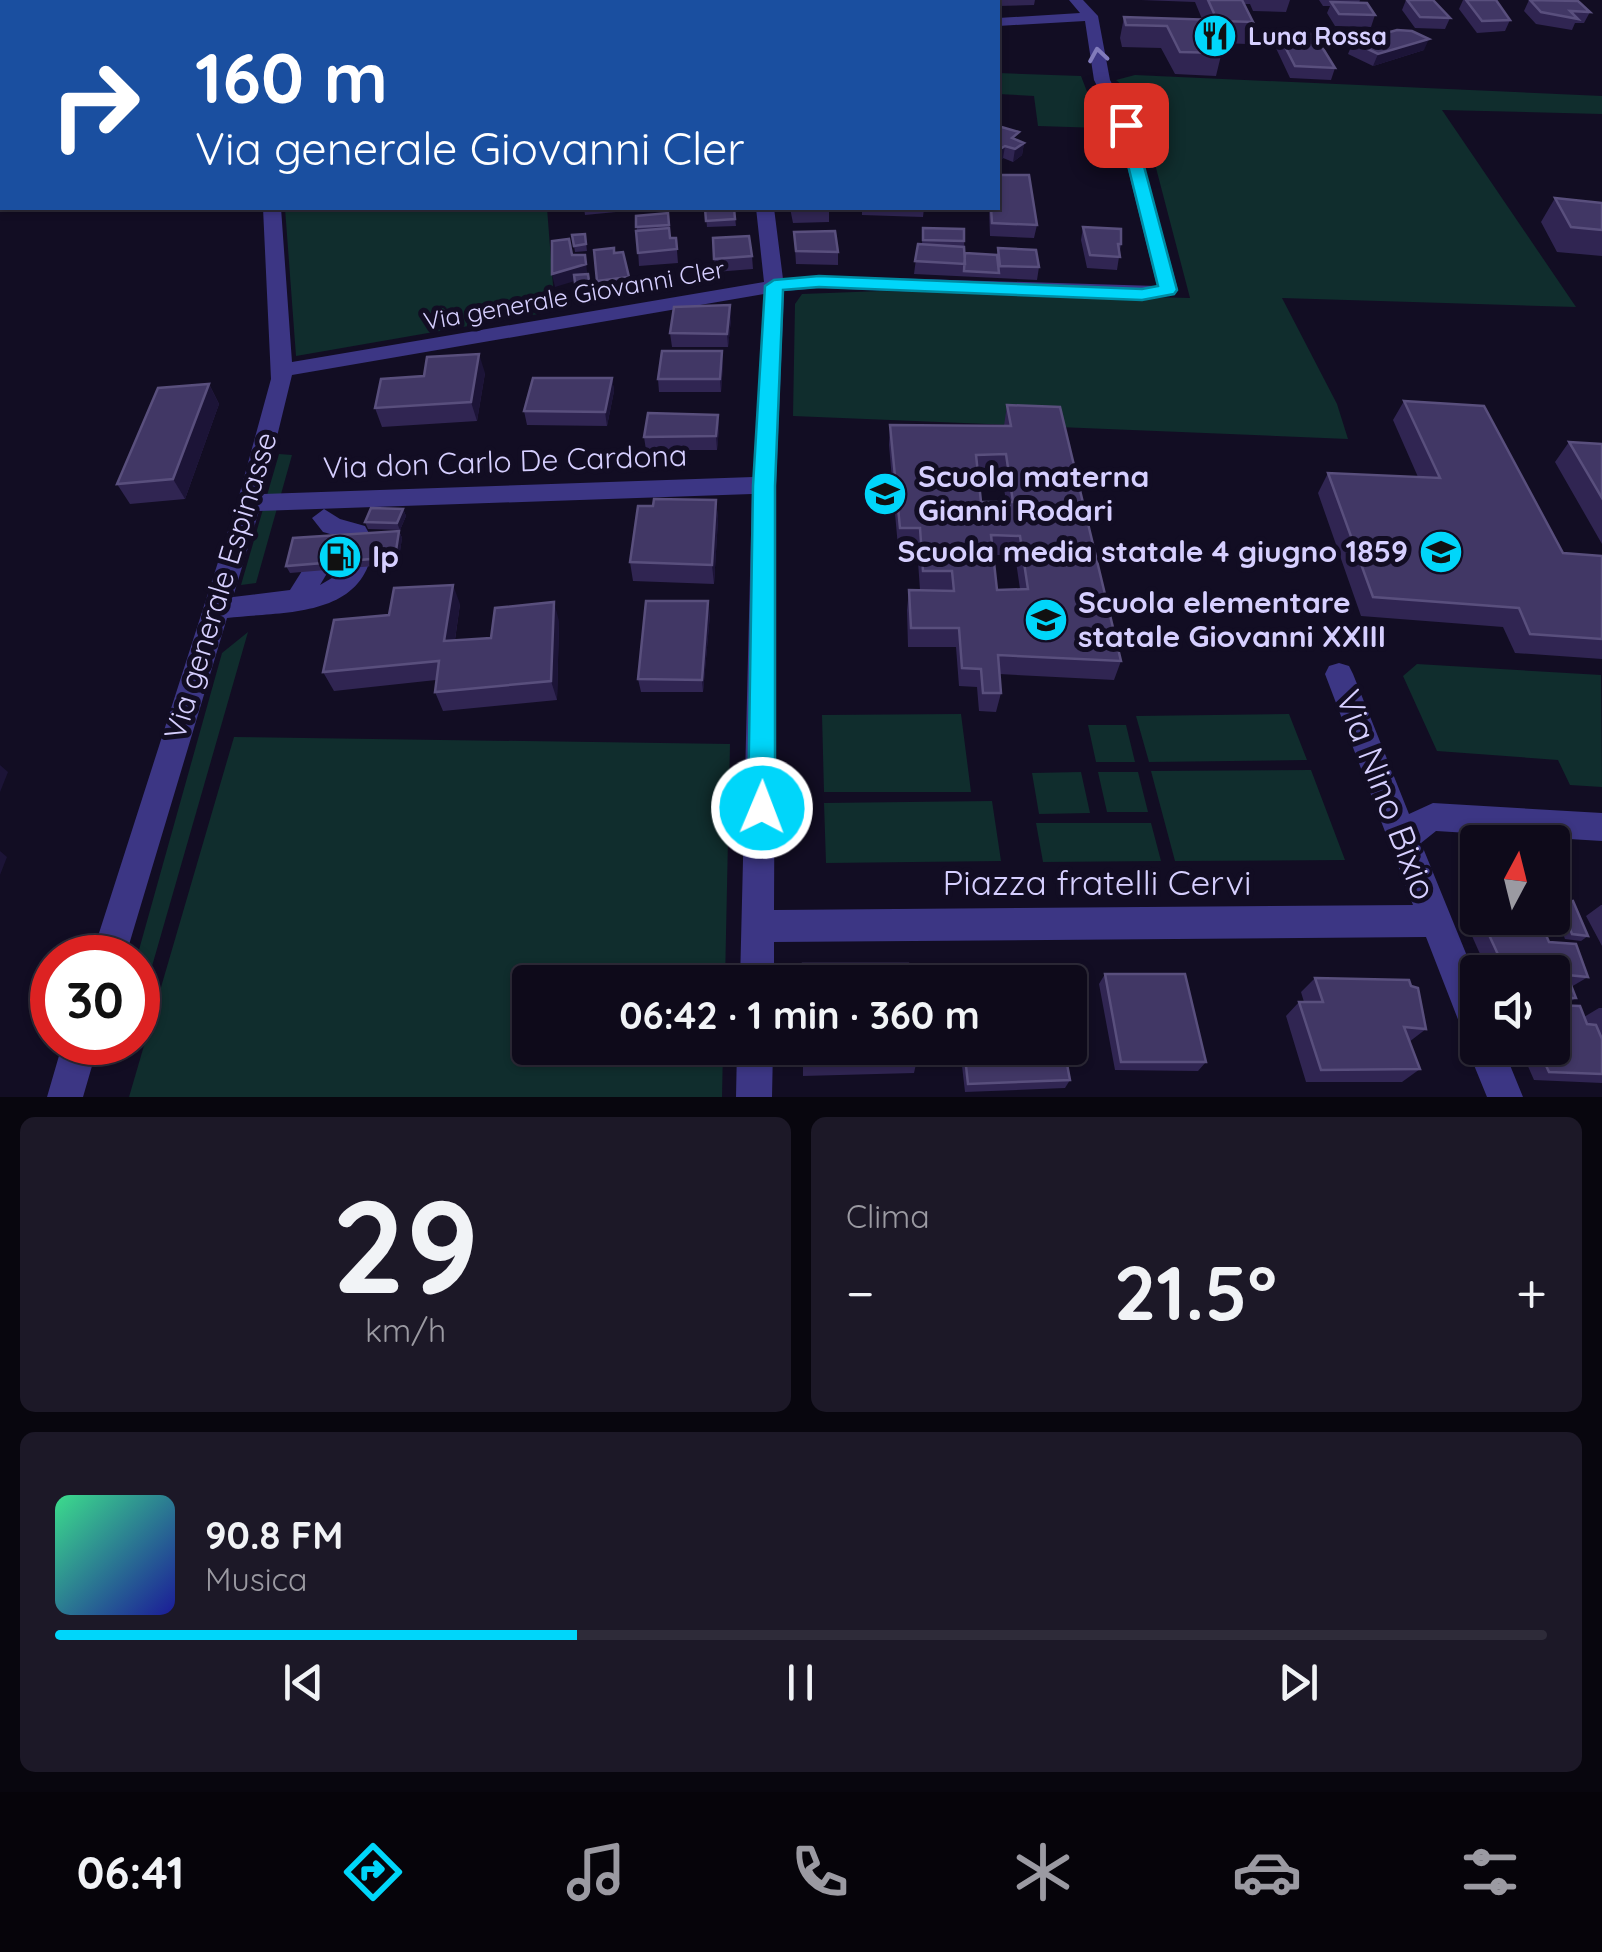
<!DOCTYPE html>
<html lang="it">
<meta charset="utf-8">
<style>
:root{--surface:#0e0a1a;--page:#1c1827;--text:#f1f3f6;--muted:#9b9aa2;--line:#2e2b39;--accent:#00d6fa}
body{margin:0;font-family:Quicksand,sans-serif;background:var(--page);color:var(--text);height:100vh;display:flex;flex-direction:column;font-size:38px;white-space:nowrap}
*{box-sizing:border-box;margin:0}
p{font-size:32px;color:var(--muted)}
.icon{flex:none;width:55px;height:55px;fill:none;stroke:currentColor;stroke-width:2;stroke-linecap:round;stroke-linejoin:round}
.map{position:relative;height:1097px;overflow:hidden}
.details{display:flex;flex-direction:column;gap:20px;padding:20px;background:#08060e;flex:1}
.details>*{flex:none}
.top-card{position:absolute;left:0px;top:0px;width:1000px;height:210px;box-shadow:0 2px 8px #0004,0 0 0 2px var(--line);background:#1a4fa0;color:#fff;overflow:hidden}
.needle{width:65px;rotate:7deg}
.tools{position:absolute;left:1460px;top:825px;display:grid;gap:20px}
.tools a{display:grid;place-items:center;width:110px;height:110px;border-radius:10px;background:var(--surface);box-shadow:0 2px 8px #0004,0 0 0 2px var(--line);font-size:50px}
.speed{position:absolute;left:30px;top:935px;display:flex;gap:20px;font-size:50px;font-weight:700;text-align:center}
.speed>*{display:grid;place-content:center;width:130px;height:130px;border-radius:50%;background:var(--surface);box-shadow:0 2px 8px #0004,0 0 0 2px var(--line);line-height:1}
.speed .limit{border:15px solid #d22;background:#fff;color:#111}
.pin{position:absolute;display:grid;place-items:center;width:85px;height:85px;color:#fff;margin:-42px;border-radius:20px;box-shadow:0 5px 15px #0006}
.me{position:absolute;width:110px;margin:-55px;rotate:1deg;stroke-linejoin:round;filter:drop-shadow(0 0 8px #0008)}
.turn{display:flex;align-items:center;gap:35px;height:210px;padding:0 30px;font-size:45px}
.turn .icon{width:130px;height:130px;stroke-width:2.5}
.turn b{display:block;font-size:70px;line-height:85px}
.big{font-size:75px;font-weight:800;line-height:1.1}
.details .widget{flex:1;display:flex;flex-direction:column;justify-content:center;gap:15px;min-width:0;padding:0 35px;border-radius:15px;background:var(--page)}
.details .dial{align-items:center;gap:0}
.dial b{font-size:130px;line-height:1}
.song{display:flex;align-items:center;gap:30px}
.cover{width:120px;height:120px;border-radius:15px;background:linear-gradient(135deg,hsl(150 70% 55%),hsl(240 70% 35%))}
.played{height:10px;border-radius:5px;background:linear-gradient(90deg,var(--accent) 35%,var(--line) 35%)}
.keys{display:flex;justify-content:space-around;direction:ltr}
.heat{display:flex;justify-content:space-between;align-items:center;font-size:55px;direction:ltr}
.details .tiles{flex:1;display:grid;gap:20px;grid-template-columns:1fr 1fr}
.widget:last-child{grid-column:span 2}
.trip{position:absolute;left:512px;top:965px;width:575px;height:100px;border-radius:10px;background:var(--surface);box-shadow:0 2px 8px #0004,0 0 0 2px var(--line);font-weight:800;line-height:100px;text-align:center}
.tab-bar{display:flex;height:160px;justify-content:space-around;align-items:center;background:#06040a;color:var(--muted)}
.tab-bar .icon{width:70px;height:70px}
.tab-bar .selected{color:var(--accent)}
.tab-bar b{font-size:45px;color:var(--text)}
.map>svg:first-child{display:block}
.green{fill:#102d2d}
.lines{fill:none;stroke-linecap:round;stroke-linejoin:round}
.minor{fill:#3c3684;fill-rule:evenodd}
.major{fill:#c756ff;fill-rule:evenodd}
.wall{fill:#302552;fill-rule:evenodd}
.shaded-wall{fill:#1c1437}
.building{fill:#413765;stroke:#594f7d;stroke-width:2.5;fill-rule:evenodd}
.oneway{stroke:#817bbb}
.route{fill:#00d6fa;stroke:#008ba2;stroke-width:2.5}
.labels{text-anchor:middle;stroke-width:10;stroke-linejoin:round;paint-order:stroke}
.far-poi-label{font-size:25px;font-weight:bold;fill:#d6cfff;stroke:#120d23;text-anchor:start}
.far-street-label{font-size:25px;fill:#d6cfff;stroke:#120d23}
.street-label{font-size:30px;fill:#d6cfff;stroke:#120d23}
.poi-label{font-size:30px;font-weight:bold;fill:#d6cfff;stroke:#120d23;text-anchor:start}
.near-street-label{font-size:35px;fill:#d6cfff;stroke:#120d23}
</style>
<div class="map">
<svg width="1602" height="1097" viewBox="0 0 1602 1097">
<rect width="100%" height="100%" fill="#120d23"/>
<path class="green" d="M998 73 1081 76 1101 128 1038 126 1034 96 998 94Z
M1135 75 1602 96V114L1442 110 1576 307 1282 298 1337 404 1348 439 793 416 795 304 802 294 881 291 1190 298 1138 99 1116 80Z
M285 208H547L555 311 296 356Z
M279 454 292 455 256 583 241 585Z
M248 632 138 1015 137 957 222 653Z
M1417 664 1601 675 1602 787 1570 785 1558 760 1437 751 1403 676Z
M961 714 971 792H824L822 715Z
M1289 714 1307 760 1149 762 1136 716Z
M1088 725H1126L1135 762H1096Z
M234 737 730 744 725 982H530V1048H723L722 1097H129Z
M1311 770 1345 860 1175 861 1151 771Z
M1081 772 1090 813 1039 814 1032 773Z
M1098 772H1138L1148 812H1107Z
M992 801 1001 861 826 863 824 803Z
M1036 823H1151L1161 861 1043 862Z"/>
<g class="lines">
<path class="minor" d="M281 0H295L296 2H283Z
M674 0H688L689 2H676Z
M936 0H950L952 2H938Z
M1069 0H1083L1098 16 1110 80 1133 125 1178 290 1175 294 1142 300 819 288 784 291 776 485 774 910 1413 905 1325 674 1329 666 1339 663 1349 666 1353 674 1409 814 1433 803 1602 813V841L1436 831 1421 843 1478 983V1048H1503L1523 1097H1487L1467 1048 1470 1042 1466 1040 1426 937 774 942V982H740L752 494 259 511 233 597 290 590 307 563H325L329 570 320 585 337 575 346 559H364L368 566C348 618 274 612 227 618L125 958H91L237 503 271 379 263 208H281L292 362 764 282 756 208H774L783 279 819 276 1157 286 1117 125 1094 80 1085 21 998 26V18L1080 13ZM764 294 753 477 263 494 292 375Z
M0 169H2V179H0Z
M324 509 340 519 365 526 372 539 369 545H351L348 539 323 532 312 518Z
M63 1042H99L83 1097H47Z
M737 1048H773L772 1097H736Z"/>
<path class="major" d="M0 9H2V17H0Z"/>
</g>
<path class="wall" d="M843 0H890V2H844Z
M991 0H1035L1034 5 998 6V2H992Z
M1141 0H1290L1286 12 1253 11 1250 4H1244L1253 22 1246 44 1224 43 1216 76 1175 74 1161 48 1122 47 1120 38 1124 17 1202 19 1195 2Z
M1319 0H1360L1359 3 1375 15 1371 27 1335 26 1327 13 1330 6H1323Z
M1406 0H1433L1450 18 1445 29 1415 28 1402 10Z
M1463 0H1496L1510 20 1505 31 1477 33 1459 9Z
M1529 0 1590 12 1584 23H1575L1572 30 1536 24 1524 11Z
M1278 33 1335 68 1331 80 1290 78 1274 44Z
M1353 42 1424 50 1373 66 1348 54Z
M998 126 1018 140 1024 143 1022 155 1013 162 1003 158 998 162Z
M1555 198 1602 203V256L1557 252 1541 222Z
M584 208H615L616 212 585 215Z
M705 208H734L736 226 707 227Z
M790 208H829V222L793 223Z
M862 208H924L923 217 862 215Z
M989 208H998L1037 225 1034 238 990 236Z
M668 213 670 238H676L678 263 639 266 636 216Z
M1083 227 1121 244 1117 270 1087 268 1081 240Z
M923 228 964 241 965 253 997 255 998 248 1039 267 1037 280 914 274 918 244H922Z
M794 232 838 252V265L796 264Z
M585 234 587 251 575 252 572 235Z
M713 238 752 256 753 269 715 272Z
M594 250 614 253 629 277 630 284 598 288Z
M731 319 728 347H672L670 333Z
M723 364 721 392H659L658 379Z
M485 373 477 421 382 427 375 408Z
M612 378 614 391 607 426 527 425 524 411Z
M209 384 219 404 185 499 130 504 117 484Z
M1404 401 1563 553 1602 556V659L1515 653 1503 627 1361 616 1318 493 1328 473 1418 477 1393 420Z
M1007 405 1121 661 1114 680 999 674 1001 693 996 712 979 711 977 687 959 686 956 647H908L907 610 909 590H920L917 547H898L889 445 890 425 1004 426ZM978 474H1002L1006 502H981ZM993 555H1015L1020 589 997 590Z
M718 415 719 428 717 450H646L644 437Z
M1569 442 1602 444V544L1555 462Z
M716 500 718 519 714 584 633 581 630 562 653 506Z
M403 509 406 516 400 530 368 529 365 522Z
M399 531 402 538 398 564 290 573 286 566Z
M460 604 455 640 491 638 559 621 557 700 443 711 435 692 436 680 334 691 323 672 389 615Z
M710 614 703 692H641L638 679Z
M1560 904 1588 936 1581 941 1565 939 1554 910Z
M1601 905H1602V946L1586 916Z
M1485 926 1549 942 1588 977 1571 987 1576 998 1565 1005 1584 1017 1599 1008H1602V1083L1534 1080 1520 1048H1552V972H1488L1472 936Z
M1105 974 1206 1062 1198 1071 1115 1070 1099 984Z
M1315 978 1426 1029 1409 1042 1420 1069 1402 1082H1306L1286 1016 1299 1002H1304L1301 992Z
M803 1048 917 1060 914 1073 803 1076Z
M960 1048H1064L1070 1080 1065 1088 965 1092Z"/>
<path class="shaded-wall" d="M419 0H441L442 2H420Z
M760 0H780V2H742Z
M1429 39 1424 50 1373 66 1378 54Z
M1024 143 1022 155 1013 162 1015 149Z
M1005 146 1003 158 998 162 1000 149Z
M586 264 588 277 555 287 552 274Z
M591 296 592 303 578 305 577 298Z
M730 305 731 319 728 347 727 334Z
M722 351 723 364 721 392 720 379Z
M479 354 485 373 477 421 471 402Z
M612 378 614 391 607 426 605 412Z
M209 384 219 404 185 499 173 479Z
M718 415 719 428 717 450 716 436Z
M716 500 718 519 714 584 712 565Z
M403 509 406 516 400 530 397 523Z
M399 531 402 538 398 564 395 557Z
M453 585 460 604 452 660 444 641Z
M708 601 710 614 703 692 702 680Z
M554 602 559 621 557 700 551 681Z
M0 765 8 772 0 792Z
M0 851 7 857 0 875Z"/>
<path class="building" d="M344 0H360V2H320Z
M573 0H614L615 2H573Z
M1208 0H1242L1253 22 1222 21 1227 33H1214L1223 53 1180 52 1167 26 1126 25 1124 17 1217 20Z
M1407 0H1433L1450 18 1420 17Z
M1466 0H1496L1510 20 1482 21Z
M1530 0 1578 1 1590 12 1570 11 1578 19 1541 12Z
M1331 2 1367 3 1375 15 1339 14Z
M1397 30 1412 31 1429 39 1378 54 1353 42Z
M1278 33 1314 34 1335 68 1295 66Z
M998 126 1019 132 1012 138 1024 143 1015 149 1005 146 1000 149H998Z
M998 175H1029L1037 225 992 223 991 208H998Z
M1555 198 1602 203V230L1571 227Z
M705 208H734L735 219 706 221Z
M793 208H829V209L793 210Z
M668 213 669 225 636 227V216Z
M1083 227 1121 229V244H1118L1120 257 1090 255Z
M669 228 670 238H676L677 249 638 253 636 231Z
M923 228 964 229V241L923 240Z
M835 231 838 252 796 251 794 232Z
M585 234 586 244 574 246 572 235Z
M749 236 752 256 714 259 713 238Z
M569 239 572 255H585L586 264 552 274V241Z
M918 244 964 247 965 264 915 261Z
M614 248V253L623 252 629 277 597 281 594 250Z
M998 248 1036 250 1039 267 1000 266Z
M965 253 997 255 999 273 964 271Z
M588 274 591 296 577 298 574 275Z
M730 305 727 334 670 333 674 307Z
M662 351H722L720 379H658Z
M479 354 471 402 375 408 381 379 424 376 427 357Z
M533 378H612L605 412 524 411Z
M209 384 173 479 117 484 158 388Z
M1404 401 1484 406 1563 553 1602 556V639L1530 634 1519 608 1373 597 1328 473 1440 478Z
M1007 405 1060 407 1121 661 998 655 1001 693H983L981 669 962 668 959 628H911L909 590 954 591 952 571H923L920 528H900L890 425 1011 426ZM1006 454 1013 502H981L976 455ZM991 535 1020 536 1028 589 997 590Z
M648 413 718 415 716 436 644 437Z
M1569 442 1602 444V498Z
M654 499 716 500 712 565 630 562 638 506H653Z
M371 508 403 509 397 523 365 522Z
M399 531 395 557 286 566 293 538Z
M453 585 444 641 491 638 495 608 554 602 551 681 435 692 439 661 323 672 334 620 389 615 394 588Z
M646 601H708L702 680 638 679Z
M1573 901 1588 936 1572 934 1560 904Z
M1485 926 1543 928 1549 942 1576 944 1588 977 1567 975 1576 998H1552V972H1506Z
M803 964H908L910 982H803Z
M1105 974H1185L1206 1062H1121Z
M1315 978 1409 980 1411 986 1418 988 1426 1029 1404 1027 1420 1069 1321 1070 1299 1002H1323Z
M1552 1005 1580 1006 1587 1024 1596 1025 1602 1039V1074L1549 1072 1538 1048H1552Z
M803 1048H916L917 1060 803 1063Z
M964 1048H1064L1070 1080 968 1084Z"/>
<defs><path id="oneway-chevron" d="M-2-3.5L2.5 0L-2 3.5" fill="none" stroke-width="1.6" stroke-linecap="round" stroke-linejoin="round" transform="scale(2.5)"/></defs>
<use class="oneway" href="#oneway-chevron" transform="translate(1098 55) rotate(-99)"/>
<path class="route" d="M1126 121 1133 125 1177 290 1174 294 1142 300 819 287 783 290 775 486V808L771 816 762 820 752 816 748 808 753 486 765 286 774 280 819 276 1142 289 1158 286 1118 125Z"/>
<defs>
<g id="restaurant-disc" transform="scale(2.25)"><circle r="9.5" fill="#00d6fa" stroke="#120d23"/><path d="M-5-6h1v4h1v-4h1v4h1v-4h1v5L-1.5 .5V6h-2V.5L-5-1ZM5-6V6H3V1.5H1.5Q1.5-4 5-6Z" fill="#111"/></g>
<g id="school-disc" transform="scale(2.25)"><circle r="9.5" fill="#00d6fa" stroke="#120d23"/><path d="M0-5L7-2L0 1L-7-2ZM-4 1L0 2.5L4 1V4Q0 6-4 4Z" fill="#111"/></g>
<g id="fuel-disc" transform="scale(2.25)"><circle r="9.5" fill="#00d6fa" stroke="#120d23"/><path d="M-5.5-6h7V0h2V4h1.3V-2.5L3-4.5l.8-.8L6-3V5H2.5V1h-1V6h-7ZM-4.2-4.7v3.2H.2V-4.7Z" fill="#111"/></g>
</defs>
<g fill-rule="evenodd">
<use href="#restaurant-disc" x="1215" y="36"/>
<use href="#school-disc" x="885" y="494"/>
<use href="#school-disc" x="1441" y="552"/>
<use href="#fuel-disc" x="340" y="557"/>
<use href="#school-disc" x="1046" y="620"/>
</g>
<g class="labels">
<g class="far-poi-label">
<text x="1248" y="45">Luna Rossa</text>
</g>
<g class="far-street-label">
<text transform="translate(574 295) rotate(-10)" y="9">Via generale Giovanni Cler</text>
</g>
<g class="street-label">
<text transform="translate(505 462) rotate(-2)" y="10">Via don Carlo De Cardona</text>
<text transform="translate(221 586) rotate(-73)" y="10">Via generale Espinasse</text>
</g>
<g class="poi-label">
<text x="918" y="487">Scuola materna<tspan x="918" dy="34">Gianni Rodari</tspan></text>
<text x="1408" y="562" text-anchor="end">Scuola media statale 4 giugno 1859</text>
<text x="372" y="567">Ip</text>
<text x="1078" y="613">Scuola elementare<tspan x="1078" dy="34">statale Giovanni XXIII</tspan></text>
</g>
<g class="near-street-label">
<text transform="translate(1386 795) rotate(69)" y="12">Via Nino Bixio</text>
<text x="1097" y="895">Piazza fratelli Cervi</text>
</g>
</g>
</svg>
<div class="tools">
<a><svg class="needle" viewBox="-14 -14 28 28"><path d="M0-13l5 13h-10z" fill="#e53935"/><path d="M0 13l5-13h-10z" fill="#9b9aa2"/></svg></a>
<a><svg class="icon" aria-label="sound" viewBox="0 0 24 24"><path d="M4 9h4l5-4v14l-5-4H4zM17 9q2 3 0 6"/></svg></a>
</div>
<div class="speed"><div class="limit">30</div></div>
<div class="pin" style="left:1126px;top:125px;background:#d93025"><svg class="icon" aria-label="arrive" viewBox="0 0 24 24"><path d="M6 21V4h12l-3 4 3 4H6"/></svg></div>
<svg class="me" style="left:762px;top:808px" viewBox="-20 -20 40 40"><circle r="17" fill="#00d6fa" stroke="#fff" stroke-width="3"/><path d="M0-11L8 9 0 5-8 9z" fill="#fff"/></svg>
<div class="trip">06:42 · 1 min · 360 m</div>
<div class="top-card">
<div class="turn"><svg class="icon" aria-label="right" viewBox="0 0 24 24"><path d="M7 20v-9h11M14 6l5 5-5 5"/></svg><div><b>160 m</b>Via generale Giovanni Cler</div></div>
</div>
</div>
<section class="details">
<div class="tiles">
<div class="widget dial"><b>29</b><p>km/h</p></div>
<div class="widget"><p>Clima</p>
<div class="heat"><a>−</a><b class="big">21.5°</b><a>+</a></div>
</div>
<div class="widget">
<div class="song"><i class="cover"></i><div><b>90.8 FM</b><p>Musica</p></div></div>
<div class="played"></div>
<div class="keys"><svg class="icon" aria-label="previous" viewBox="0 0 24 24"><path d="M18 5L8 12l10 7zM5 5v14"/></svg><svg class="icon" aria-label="pause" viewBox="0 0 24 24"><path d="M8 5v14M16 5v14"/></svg><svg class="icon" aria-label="next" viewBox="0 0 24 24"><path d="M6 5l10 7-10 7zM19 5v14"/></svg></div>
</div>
</div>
</section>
<nav class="tab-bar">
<b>06:41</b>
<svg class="icon selected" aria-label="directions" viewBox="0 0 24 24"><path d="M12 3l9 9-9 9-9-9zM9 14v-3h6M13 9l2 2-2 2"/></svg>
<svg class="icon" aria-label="music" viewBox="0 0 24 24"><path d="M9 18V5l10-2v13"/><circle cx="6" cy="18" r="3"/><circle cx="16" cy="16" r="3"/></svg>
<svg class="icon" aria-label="phone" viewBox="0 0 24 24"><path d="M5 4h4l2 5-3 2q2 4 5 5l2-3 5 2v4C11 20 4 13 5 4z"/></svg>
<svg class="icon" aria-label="climate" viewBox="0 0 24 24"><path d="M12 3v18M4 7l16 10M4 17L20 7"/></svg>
<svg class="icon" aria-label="car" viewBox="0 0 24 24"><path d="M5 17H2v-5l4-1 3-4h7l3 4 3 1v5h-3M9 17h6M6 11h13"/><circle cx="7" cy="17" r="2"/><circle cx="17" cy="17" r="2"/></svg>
<svg class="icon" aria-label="filters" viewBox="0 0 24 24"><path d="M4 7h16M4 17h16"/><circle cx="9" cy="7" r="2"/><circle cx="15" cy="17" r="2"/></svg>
</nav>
